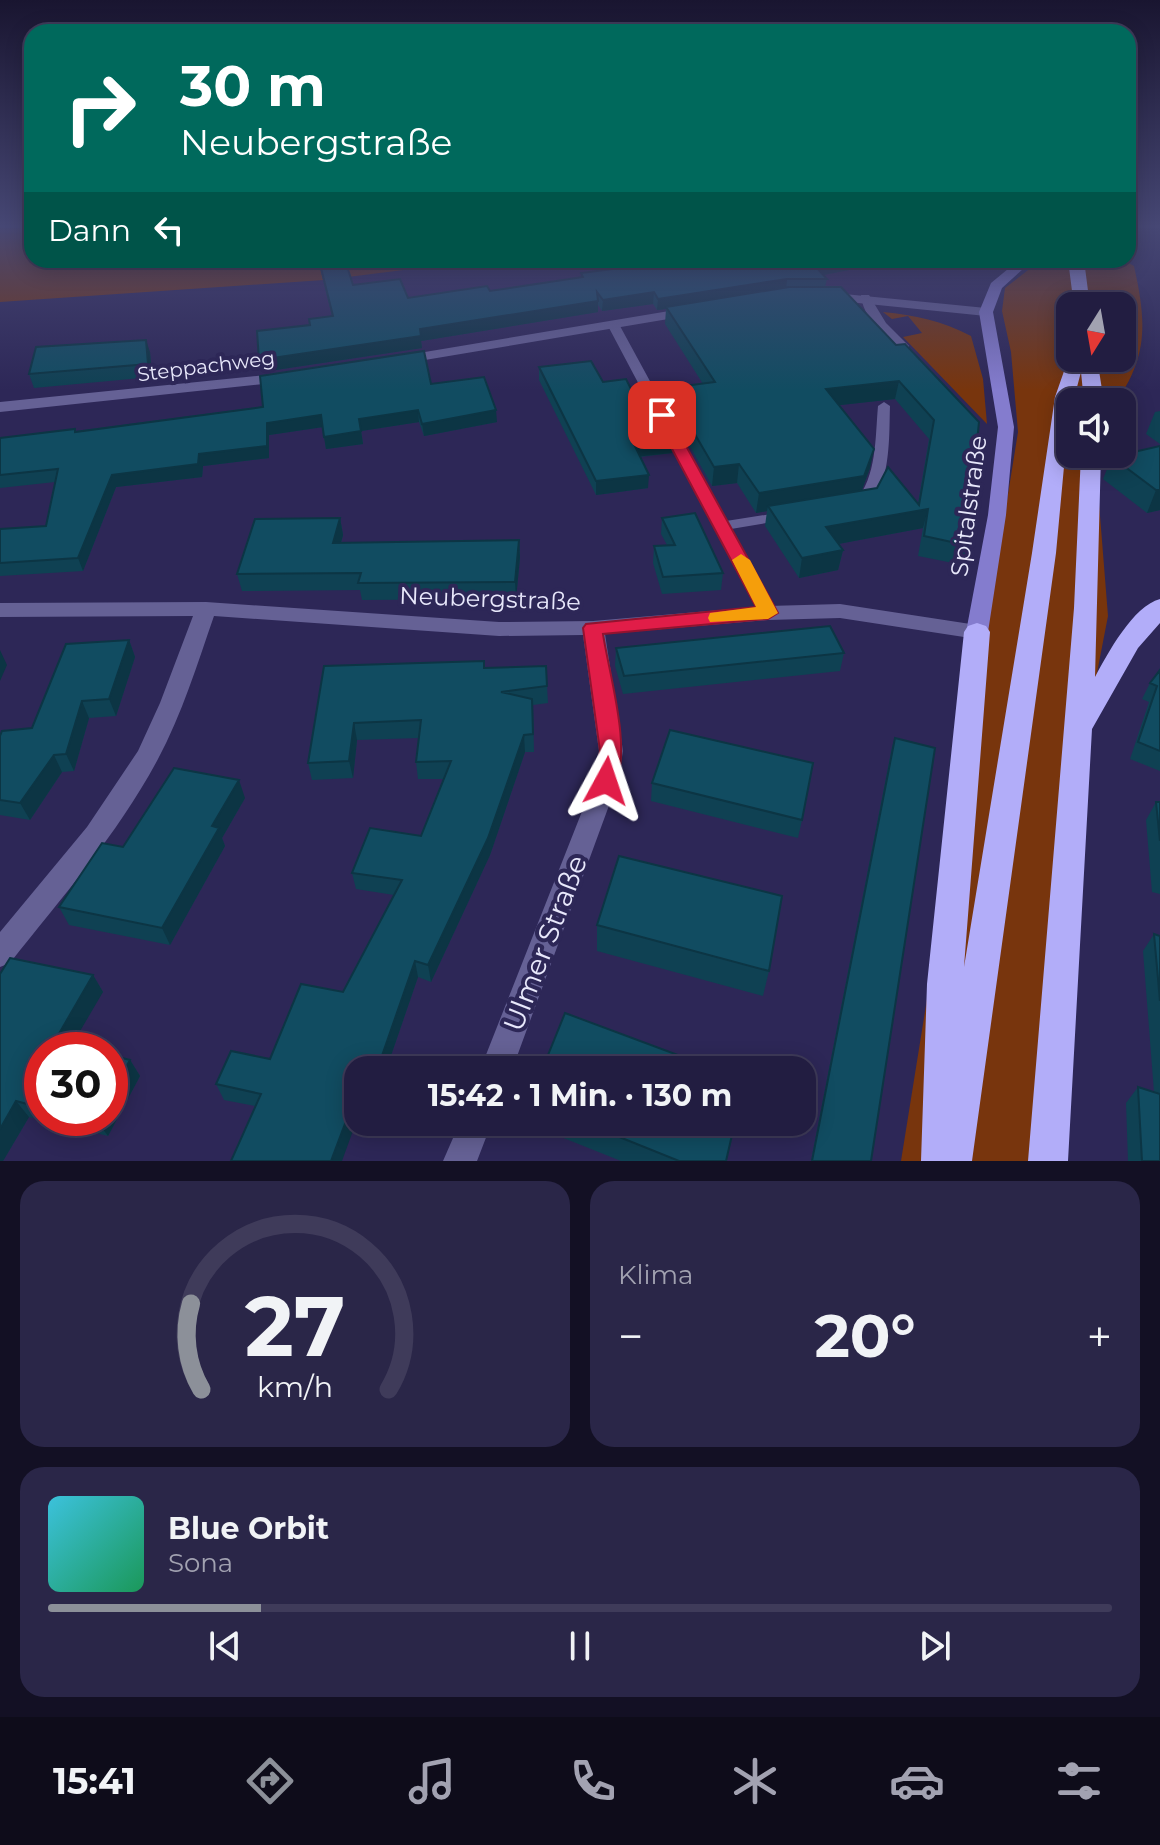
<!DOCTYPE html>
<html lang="de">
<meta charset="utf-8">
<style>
:root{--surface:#221d41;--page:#2a2648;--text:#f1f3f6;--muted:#a2a2b1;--line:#3f3b5a;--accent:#8c9099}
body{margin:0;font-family:Montserrat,sans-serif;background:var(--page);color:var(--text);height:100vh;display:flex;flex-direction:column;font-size:30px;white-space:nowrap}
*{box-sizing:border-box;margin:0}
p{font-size:26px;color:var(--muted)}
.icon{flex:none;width:44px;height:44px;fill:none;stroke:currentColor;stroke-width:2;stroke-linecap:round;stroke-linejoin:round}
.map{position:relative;height:1161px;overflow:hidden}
.side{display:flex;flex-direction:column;gap:20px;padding:20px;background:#131024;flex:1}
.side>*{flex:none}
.top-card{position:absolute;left:24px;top:24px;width:1112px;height:244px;border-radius:24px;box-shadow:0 4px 20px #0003,0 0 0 2px var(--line);background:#00695c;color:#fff;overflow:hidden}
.needle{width:52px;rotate:191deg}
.buttons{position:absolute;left:1056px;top:292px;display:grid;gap:16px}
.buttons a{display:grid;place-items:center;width:80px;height:80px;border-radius:16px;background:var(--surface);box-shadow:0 4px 20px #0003,0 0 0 2px var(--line);font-size:40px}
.speed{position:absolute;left:24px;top:1032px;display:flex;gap:16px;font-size:40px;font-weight:700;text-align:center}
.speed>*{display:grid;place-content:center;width:104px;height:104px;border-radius:50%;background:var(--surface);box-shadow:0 4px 20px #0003,0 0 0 2px var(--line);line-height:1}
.speed .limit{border:12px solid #d22;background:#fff;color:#111}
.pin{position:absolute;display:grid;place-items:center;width:68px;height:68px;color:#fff;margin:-34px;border-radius:16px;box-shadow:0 4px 12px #0006}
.me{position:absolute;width:88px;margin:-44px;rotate:5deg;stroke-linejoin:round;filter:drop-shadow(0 0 6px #0008)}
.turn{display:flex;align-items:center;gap:28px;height:168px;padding:0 24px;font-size:36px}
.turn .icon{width:104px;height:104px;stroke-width:2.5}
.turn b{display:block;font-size:56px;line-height:68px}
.then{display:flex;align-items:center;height:76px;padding:0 24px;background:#0003;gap:16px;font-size:30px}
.big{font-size:60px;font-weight:700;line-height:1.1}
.side .tile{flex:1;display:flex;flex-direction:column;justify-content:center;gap:12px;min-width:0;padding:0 28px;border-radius:24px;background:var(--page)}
.side .dial{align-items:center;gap:0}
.dial svg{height:208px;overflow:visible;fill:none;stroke:var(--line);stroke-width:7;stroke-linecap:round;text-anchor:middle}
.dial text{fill:var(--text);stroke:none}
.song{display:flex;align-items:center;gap:24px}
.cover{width:96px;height:96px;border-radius:12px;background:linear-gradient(135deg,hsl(190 70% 55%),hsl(150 70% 35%))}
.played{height:8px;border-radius:4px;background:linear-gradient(90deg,var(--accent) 20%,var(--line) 20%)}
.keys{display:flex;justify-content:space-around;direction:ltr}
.heat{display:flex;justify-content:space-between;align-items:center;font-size:44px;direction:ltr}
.side .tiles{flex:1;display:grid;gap:20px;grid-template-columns:1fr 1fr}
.tile:last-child{grid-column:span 2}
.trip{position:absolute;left:344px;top:1056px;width:472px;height:80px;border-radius:24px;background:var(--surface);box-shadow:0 4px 20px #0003,0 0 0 2px var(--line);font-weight:700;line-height:80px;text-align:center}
.tab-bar{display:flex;height:128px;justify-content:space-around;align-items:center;background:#0e0c1a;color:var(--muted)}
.tab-bar .icon{width:56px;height:56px}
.tab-bar .selected{color:var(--accent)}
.tab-bar b{font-size:36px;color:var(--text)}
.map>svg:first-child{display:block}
.green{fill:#78350d;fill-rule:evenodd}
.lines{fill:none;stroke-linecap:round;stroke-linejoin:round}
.lane{fill:#656195;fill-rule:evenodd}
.street{fill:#656195;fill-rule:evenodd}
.secondary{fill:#847cce;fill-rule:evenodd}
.highway{fill:#b2adf9;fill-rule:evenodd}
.wall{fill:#0f4153;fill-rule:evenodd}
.shaded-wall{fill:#0c3544}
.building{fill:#114c61;stroke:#0c3544;stroke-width:2}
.route{fill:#e11d48;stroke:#92132f;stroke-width:2}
.slow{fill:#f59e0b}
.labels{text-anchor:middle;stroke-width:8;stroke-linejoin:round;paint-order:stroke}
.far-street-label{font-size:20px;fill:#e8e8fb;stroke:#2d2757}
.street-label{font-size:24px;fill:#e8e8fb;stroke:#2d2757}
.near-street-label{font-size:28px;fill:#e8e8fb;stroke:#2d2757}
</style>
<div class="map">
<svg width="1160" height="1161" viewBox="0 0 1160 1161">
<rect width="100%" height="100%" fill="#2d2757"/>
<path class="green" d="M0 228H32V260H483L324 280 0 302Z
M1041 260H1123L1134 266C1146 320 1149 355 1116 402H1070V454H1102L1097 478 1108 616 1084 740 1066 1161H901L1018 432 1011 352 1002 311 1005 288ZM1070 306H1122V358H1070Z
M883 312C915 315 942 321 971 336L983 379 987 424 903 337 922 333 908 316 892 319Z"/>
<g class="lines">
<path class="lane" d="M861 295H869L886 323 909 346V350H901C885 337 862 316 861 295Z
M610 324 620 326 726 521 784 512 791 516 784 520 731 529 776 613 774 617H762L760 613 608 326Z
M884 402 890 406C889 433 892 496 862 506L855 502C877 476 875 439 878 406Z"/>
<path class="street" d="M824 292 986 308 993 312 986 316 819 299V293Z
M693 307 698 308V314L401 364 394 360 401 356Z
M286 373 294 378 291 381 0 412V402Z
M206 602 499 622 593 621 768 606 840 604 977 625 984 627 988 632 984 637 977 639 840 618 768 620 605 634 623 751 618 781 512 1070H480L594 781 599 751 583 635 499 636 214 616C197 665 182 714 158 759 118 834 62 897 10 963L0 967V932L87 827 138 751 160 703 193 616 0 617V603Z
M460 1122H492L477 1161H443Z"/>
<path class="secondary" d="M1019 260H1033L1002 288 993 312 1014 427 1006 515 988 632 984 637H970L966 632 988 515 998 427 979 312 991 283Z"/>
<path class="highway" d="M1068 260H1084L1090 306H1074Z
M1070 354V358H1097L1104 402H1084L1081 372 1073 402H1070L1056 553 972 1161H921L927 984 964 632 968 626 977 623 986 626 990 632 964 967 1032 553 1055 397Z
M1081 454H1101L1095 677C1108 653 1133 606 1160 599V623L1138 648 1092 729 1068 1161H1028L1074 608Z"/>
</g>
<path class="wall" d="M318 260H345L353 285 408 298 490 291 581 277V273L680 260H900L823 275 827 279 825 287 896 345 905 344 971 500 970 546 963 565 918 556 923 528 838 544 843 550 838 570 799 578 765 526 767 511 756 513 737 483 712 486 667 406 668 388 703 384 665 324 666 309 657 310 653 304 602 311 598 305V312L421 341 422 348 262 372 259 360 310 325 332 316ZM895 399 929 439 918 503 862 490 870 468 839 405Z
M150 352 152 377 34 388 29 374Z
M539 367 603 382 635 397 673 440 672 453 640 457 648 488 596 495 539 380Z
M431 384 497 422 424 436 419 422 361 431 363 444 326 449 323 427 269 435V458L203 466 202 477 116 487 83 571 0 576V529L46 526 55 482 0 488V438L76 431Z
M1160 411V444L1146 434 1155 412Z
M1160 446V510L1147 513 1103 479 1112 457Z
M340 518 343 535 341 543 519 540 520 557 516 599 362 600 360 590 242 591 237 574Z
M662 518 723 573 721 590 662 594 653 563 654 546 667 545 661 534Z
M129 640 135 657 116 716 89 718 74 771 62 772 30 820 0 815V736L32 728Z
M616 648 844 653 840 671 623 694 615 666Z
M324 666 485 668 547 686 548 703 533 705 534 752H525L490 855 431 982 418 977 386 1070H358L255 1106 224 1100 216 1084 270 1059 343 992 394 895 356 889 352 873 421 836 444 779H418L416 762 419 738 357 740 353 778 312 780 308 763Z
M1160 670V771L1130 759 1149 702 1142 699 1150 683Z
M895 738 871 1161H811L892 747Z
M652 783 802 820 798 838 651 801Z
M245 798 222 838 225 846 170 945 69 925 59 907 123 847Z
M1156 802H1160V894L1152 892 1146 820Z
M597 925 769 971 763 996 597 951Z
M1154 934 1160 936V1161H1128L1126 1103 1138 1087 1154 1092 1143 951Z
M0 974 93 975 103 992 42 1050V1118H110L130 1060 140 1076 108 1136 29 1117 3 1161Z
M531 1122H736L726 1161H621L531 1125Z"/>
<path class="shaded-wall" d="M846 260H900L813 277 815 266Z
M787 279 786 290 666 307V309L657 310 658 299Z
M654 292 653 304 602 311 603 300Z
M598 301V312L421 341 422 348 262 372 259 360 420 329Z
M146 340 150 352 152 377 148 364Z
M899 381 895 399 823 407 826 389Z
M418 410 419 422 361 431 359 419Z
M496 410 497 422 424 436 422 424Z
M321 415 323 427 269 435V458L203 466 202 477 116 487 83 571 78 558 112 475 199 454 267 423Z
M361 431 363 444 326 449 324 437Z
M673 440 672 453 634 457V444Z
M874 449 870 468 860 495 768 506 767 511 756 513 759 493Z
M739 464 737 483 712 486 714 467Z
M649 475 648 488 596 495V481Z
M1156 490H1160V510L1147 513Z
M928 509 923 528 822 547 826 527Z
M340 518 343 535 336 560 333 543Z
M519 540 520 557 516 599 515 582Z
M843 550 838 570 799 578 802 558Z
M129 640 135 657 116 716 109 699Z
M0 650 7 665 0 681Z
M82 701 89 718 74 771 66 754Z
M354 723 357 740 353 778 349 761Z
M524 735 525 752 490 855 431 982 428 965Z
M54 755 62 772 30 820 20 803Z
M239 780 245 798 222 838 225 846 170 945 162 928 212 826Z
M415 961 418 977 386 1070H377Z
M93 975 103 992 69 1050 53 1044Z
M130 1060 140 1076 108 1136 97 1121 99 1118H110V1097Z
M358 1089V1117L342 1161H331Z
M16 1101 29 1117 3 1161H0V1129Z"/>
<path class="building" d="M319 260H345L353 285 400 279 408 298 487 286 490 291 583 277 581 273 684 260H846L815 266 827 279H787L658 299 654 292 603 300 597 292 598 301 420 329 421 336 259 360 257 331 310 325 309 319 333 316Z
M789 287H841L896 345 905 344 979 422 971 500H973L970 546 924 536 928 509 826 527 843 550 802 558 768 506 877 488 888 467 919 505 934 420 899 381 826 389 874 449 864 476 759 493 739 464 714 467 668 388 715 382 666 307Z
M146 340 148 364 29 374 36 347Z
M424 351 431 384 484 377 496 410 422 424 418 410 359 419 361 431 324 437 321 415 267 423V446L199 454 198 464 112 475 78 558 0 563V529L46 526 58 469 0 475V438L75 429V432L263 407 260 376Z
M591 361 603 382 626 379 635 397 649 395 673 440 634 444 649 475 596 481 539 367Z
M1160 446V490H1156L1112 457Z
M695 513 723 573 663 577 654 546 675 545 662 518Z
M340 518 333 543 519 540 515 582 358 583 361 573 237 574 255 519Z
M830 626 844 653 624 676 616 648Z
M129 640 109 699 82 701 66 754 54 755 20 803 0 800V736L2 731 32 728 66 644Z
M484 661V668L546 666 547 686 501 692 532 699 533 734 524 735 488 838 428 965 415 961 377 1070H358V1089L331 1161H231L261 1094 216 1084 231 1051 270 1059 301 984 343 992 402 880 352 873 370 828 421 836 451 761 416 762 421 720 354 723 349 761 308 763 324 666Z
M1160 670V751L1138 742 1157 686 1150 683Z
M670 730 813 763 802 820 652 783Z
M895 738 935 748 871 1161H812Z
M174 768 239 780 212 826 219 828 162 928 59 907 102 843 123 847Z
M1156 802H1160V841Z
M619 856 782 896 769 971 597 925Z
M1154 934 1160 936V1001Z
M10 958 93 975 53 1044 84 1050H42V1108L16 1101 0 1129V974Z
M565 1013 718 1070H542Z
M110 1055 130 1060 110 1097Z
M1138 1087 1160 1094V1161H1142Z
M582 1122H735L726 1161H679Z"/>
<linearGradient id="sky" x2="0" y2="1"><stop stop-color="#191530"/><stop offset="0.58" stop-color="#464774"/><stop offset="1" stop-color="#464774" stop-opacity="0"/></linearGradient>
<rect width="1160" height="390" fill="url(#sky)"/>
<path class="route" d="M662 410 669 415 778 613 768 619 603 634C609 674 633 752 614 787L606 790 598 787 595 781 600 751 583 628 586 624 756 607 654 415Z"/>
<path class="slow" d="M741 554 750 560 778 613 768 619 710 622 708 618 710 613 756 607 732 560Z"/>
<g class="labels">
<g class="far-street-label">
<text transform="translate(206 366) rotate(-7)" y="7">Steppachweg</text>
</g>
<g class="street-label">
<text transform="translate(969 506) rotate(-82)" y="8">Spitalstraße</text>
<text transform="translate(490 599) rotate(2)" y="8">Neubergstraße</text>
</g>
<g class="near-street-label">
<text transform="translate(545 943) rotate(-69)" y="10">Ulmer Straße</text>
</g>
</g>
</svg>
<div class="buttons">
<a><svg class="needle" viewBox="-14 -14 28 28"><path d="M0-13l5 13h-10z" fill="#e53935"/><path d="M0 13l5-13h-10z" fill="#a2a2b1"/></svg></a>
<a><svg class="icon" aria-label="sound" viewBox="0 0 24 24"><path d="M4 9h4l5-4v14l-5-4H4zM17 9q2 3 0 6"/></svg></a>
</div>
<div class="speed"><div class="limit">30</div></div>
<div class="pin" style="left:662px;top:415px;background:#d93025"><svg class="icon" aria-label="arrive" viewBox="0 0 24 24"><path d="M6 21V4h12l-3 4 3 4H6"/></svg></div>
<svg class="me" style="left:606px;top:781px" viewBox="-20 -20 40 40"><path d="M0-17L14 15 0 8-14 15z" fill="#e11d48" stroke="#fff" stroke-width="4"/></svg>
<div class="trip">15:42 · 1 Min. · 130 m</div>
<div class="top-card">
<div class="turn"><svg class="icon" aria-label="right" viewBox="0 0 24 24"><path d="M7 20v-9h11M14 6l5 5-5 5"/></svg><div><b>30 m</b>Neubergstraße</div></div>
<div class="then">Dann<svg class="icon" aria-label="left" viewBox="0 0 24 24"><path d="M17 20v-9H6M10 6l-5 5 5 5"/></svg></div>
</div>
</div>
<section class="side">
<div class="tiles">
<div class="tile dial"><svg viewBox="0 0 100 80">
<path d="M14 69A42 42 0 1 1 86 69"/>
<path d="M14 69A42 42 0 0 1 10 36" stroke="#8c9099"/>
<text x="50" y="56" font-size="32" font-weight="700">27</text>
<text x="50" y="72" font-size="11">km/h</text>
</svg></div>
<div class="tile"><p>Klima</p>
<div class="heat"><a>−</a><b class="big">20°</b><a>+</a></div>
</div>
<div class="tile">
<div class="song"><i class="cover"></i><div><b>Blue Orbit</b><p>Sona</p></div></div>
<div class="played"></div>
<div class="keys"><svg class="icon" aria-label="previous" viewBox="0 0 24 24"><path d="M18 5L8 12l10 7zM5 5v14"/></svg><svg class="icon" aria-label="pause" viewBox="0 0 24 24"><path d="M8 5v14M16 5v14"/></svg><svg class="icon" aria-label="next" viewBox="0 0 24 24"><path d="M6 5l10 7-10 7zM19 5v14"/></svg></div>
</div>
</div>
</section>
<nav class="tab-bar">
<b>15:41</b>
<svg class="icon selected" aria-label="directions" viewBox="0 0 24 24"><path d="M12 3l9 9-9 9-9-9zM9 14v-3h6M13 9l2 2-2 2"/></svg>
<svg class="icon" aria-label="music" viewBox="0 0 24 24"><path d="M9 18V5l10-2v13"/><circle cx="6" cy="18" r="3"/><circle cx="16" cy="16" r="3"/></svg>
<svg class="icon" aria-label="phone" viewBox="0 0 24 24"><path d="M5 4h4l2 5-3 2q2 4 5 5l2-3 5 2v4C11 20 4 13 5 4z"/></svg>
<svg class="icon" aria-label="climate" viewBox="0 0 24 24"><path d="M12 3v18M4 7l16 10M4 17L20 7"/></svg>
<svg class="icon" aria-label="car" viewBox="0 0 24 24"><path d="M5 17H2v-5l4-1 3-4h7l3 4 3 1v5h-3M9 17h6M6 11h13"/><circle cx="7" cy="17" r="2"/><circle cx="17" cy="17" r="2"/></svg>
<svg class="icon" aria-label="filters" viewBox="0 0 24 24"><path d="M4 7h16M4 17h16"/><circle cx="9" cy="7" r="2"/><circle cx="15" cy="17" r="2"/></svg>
</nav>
